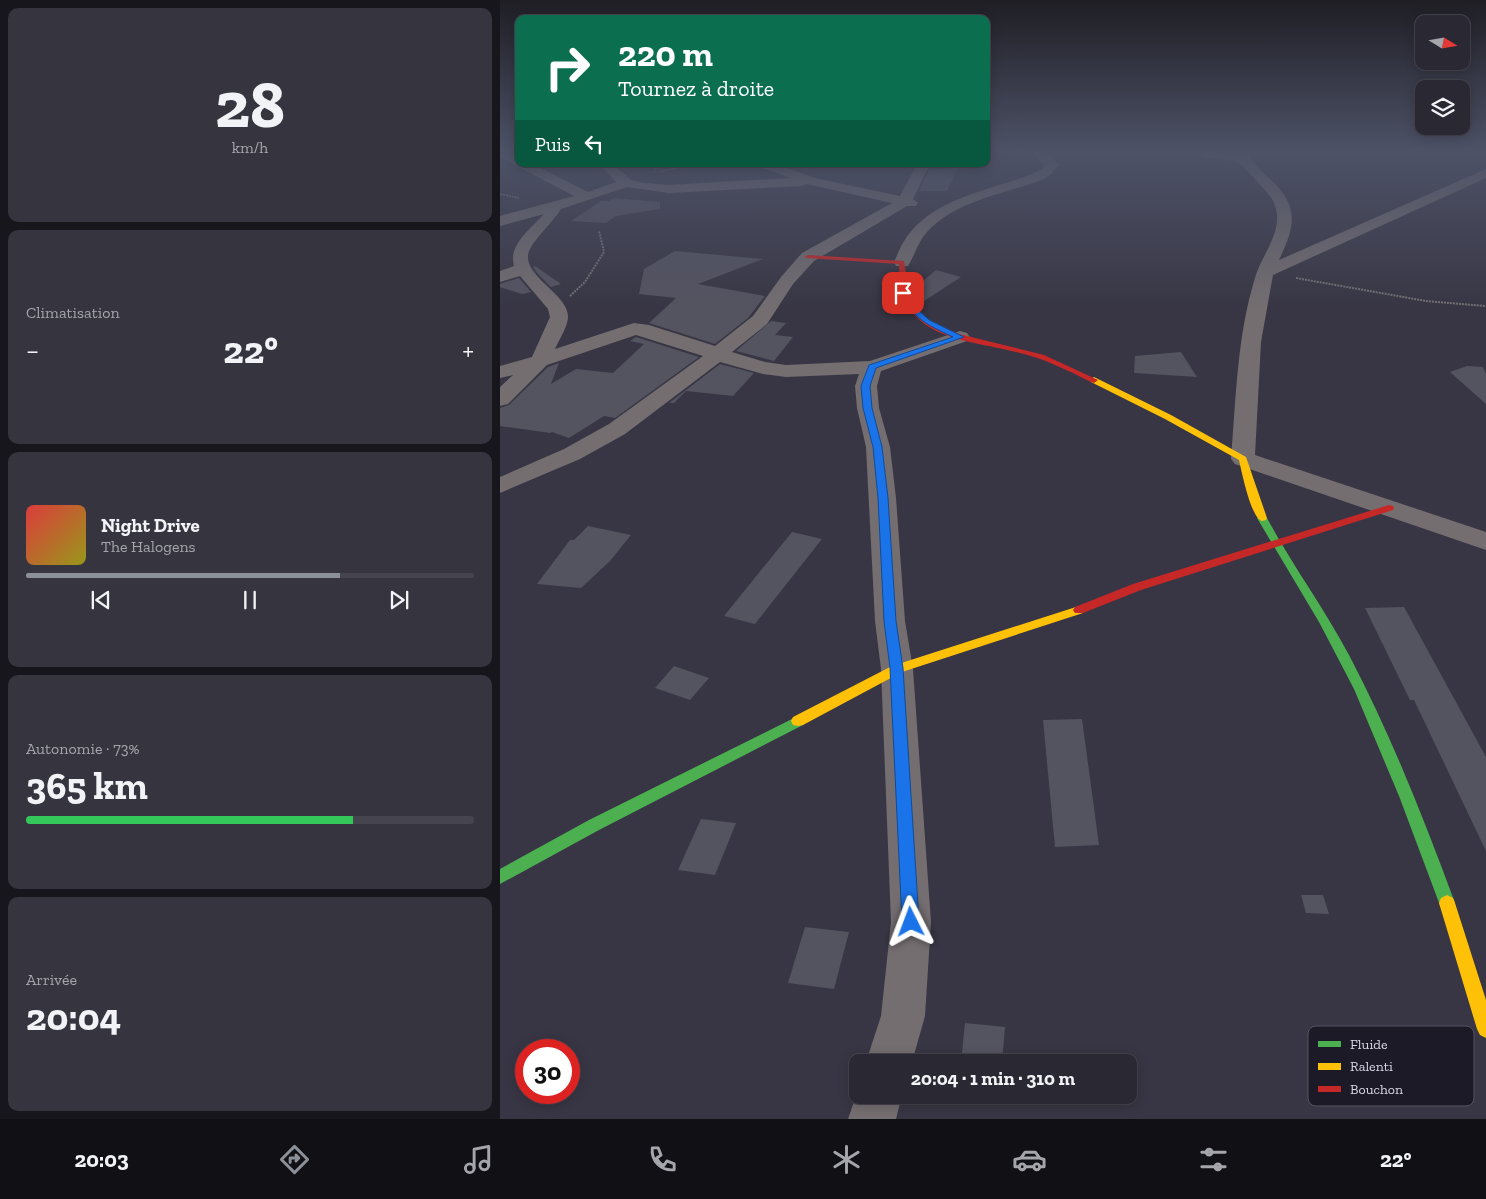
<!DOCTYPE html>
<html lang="fr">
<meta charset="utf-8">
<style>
:root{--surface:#2a2833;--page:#36343f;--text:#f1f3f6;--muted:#a5a6ac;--line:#46444e;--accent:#8c9099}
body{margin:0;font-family:"Zilla Slab",serif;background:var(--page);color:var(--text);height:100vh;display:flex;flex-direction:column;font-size:19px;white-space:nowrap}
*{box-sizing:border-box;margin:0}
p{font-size:16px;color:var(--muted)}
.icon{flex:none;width:28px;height:28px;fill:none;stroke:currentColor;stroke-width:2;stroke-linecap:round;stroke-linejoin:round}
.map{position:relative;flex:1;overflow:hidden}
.sheet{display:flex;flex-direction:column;gap:8px;padding:8px;background:#17161c;width:500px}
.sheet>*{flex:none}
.hud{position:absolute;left:15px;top:15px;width:475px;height:152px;border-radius:10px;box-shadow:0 2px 12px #0003,0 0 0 1px var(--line);background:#0b6e4f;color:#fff;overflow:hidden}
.needle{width:32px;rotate:101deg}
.fabs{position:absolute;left:915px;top:15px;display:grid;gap:10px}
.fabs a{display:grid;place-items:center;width:55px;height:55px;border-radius:10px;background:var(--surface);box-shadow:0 2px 12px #0003,0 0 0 1px var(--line);font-size:25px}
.speed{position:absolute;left:15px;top:1039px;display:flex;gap:10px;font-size:25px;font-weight:700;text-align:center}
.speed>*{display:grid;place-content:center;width:65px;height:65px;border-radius:50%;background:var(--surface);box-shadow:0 2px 12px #0003,0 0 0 1px var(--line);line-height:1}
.speed .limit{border:8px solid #d22;background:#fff;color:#111}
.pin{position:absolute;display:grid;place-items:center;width:42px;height:42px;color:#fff;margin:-21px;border-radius:10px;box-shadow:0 2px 8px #0006}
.me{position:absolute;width:55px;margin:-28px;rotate:357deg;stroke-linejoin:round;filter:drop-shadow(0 0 4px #0008)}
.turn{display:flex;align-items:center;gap:18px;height:105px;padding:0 20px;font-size:22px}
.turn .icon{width:65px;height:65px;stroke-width:2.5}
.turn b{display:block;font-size:35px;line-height:42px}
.then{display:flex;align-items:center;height:48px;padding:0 20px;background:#0003;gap:10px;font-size:19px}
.big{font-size:38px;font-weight:700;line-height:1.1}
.sheet .widget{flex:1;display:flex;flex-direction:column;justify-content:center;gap:8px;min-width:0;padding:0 18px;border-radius:10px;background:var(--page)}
.sheet .dial{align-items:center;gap:0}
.dial b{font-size:65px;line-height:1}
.song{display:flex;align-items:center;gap:15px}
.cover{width:60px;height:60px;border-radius:8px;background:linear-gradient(135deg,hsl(0 70% 55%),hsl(60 70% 35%))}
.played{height:5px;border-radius:2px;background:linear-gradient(90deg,var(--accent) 70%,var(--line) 70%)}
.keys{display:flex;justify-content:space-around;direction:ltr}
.heat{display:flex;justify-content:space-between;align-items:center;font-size:28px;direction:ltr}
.charge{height:8px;border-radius:4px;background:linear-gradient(90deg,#34c759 73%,var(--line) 0)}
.trip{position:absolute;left:349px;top:1054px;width:288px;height:50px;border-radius:10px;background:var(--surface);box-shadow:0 2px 12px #0003,0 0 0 1px var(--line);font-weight:700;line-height:50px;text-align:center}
.tab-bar{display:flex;height:80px;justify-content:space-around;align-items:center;background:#111014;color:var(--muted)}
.tab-bar .icon{width:35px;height:35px}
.tab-bar .current{color:var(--accent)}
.tab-bar b{font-size:22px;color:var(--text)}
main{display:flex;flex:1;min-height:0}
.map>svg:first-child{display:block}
.building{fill:#545360}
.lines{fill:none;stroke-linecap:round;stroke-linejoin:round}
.path{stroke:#747075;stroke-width:2;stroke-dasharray:2 1;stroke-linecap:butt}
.street{fill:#746e71;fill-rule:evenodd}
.fast{fill:#4caf50;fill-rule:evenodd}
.slow{fill:#ffc107;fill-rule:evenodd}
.jam{fill:#c62828;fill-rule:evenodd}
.route{fill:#1a73e8;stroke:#114b97}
.key{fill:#1c1a26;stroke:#555360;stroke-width:1}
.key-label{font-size:14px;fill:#dad8e9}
</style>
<main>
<section class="sheet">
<div class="widget dial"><b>28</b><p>km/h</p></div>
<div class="widget"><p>Climatisation</p>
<div class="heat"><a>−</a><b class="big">22°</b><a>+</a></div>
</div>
<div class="widget">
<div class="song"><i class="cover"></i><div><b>Night Drive</b><p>The Halogens</p></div></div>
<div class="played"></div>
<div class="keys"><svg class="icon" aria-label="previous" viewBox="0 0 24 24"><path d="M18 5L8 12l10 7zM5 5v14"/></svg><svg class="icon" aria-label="pause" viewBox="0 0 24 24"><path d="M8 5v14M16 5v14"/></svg><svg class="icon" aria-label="next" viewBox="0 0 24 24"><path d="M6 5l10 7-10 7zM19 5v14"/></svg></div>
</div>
<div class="widget"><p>Autonomie · 73%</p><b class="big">365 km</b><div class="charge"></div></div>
<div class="widget"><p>Arrivée</p><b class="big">20:04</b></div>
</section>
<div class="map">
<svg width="986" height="1119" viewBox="0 0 986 1119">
<rect width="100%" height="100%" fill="#383644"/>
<path class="building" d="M458 168 447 191H419L429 170Z
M114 198 160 202V209L116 216 106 223 71 221 101 201H109Z
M175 251 263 259 198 284 265 296 248 318 215 344 149 323 176 298 139 294 144 269Z
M35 266 61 284 51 287 38 274 33 267Z
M436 270 461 277 421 303 415 288Z
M19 278 31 292 22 294 0 287V284Z
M271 321 286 323 275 335 293 337 274 361 236 351Z
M136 337 199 357 115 418 104 416 69 438 52 432 50 433 0 426V408L9 405 48 367 59 363 51 384 76 369 113 373 144 344 130 341Z
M681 352 697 377 634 373 635 356Z
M220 364 254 373 233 396 186 391 174 403H169Z
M967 366 983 367 986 374V404L950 372Z
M88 526 131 535 110 561 81 588 37 584 70 540H74Z
M292 532 322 539 255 624 224 616Z
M904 607 986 757V851L914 700H910L865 608Z
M174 666 209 678 190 700 155 688Z
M582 719 599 845 555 847 543 720Z
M201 819 236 823 215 875 178 870Z
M801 895H823L829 914 806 913Z
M305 927 349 932 334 989 288 983Z
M465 1023 505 1027 502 1062H461Z"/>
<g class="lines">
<path class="path" d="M160 172 188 164
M154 173 157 164
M0 194 19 198
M796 278 926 301 986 306
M70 296 85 282 104 252 99 231"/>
<path class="street" d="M0 152H10L19 157V164H33L88 192 116 182 99 164H113L131 180 144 183 169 185 291 178 259 167 257 164H276L315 178 400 196 417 164H430L413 199 418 203 416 206H407L314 261 293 284 267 324 232 352 265 362 286 365 370 361 460 331 467 333 470 337 467 341 381 371 377 386 379 408 390 447 396 498 405 621 413 669 431 922 425 1016 412 1062H366L381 1016 391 922 381 669 375 621 366 447 357 408 355 386 359 374 286 377 263 374 220 362 125 434 80 459 0 493V477L64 449 109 424 203 356 136 335 47 365 8 404 0 406V387L13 375 0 378V366L32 357 50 317 48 309 20 276 0 282V271L14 266C8 244 31 229 44 214L0 226V216L74 196 0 157ZM307 184 392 203 302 253 281 277 253 316 215 346 149 325 134 323 55 349C59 340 68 326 68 317 69 293 17 274 30 249 36 237 53 222 61 209L127 187 169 193 301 186Z
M532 152H546L559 165 551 174 544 179C506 194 456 200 427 232 418 242 415 255 408 266H396L394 262C398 253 402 243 408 235 432 204 471 194 506 183 519 178 535 175 545 166Z
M696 152H723L737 155 736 152H748C753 164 761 171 770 179 800 207 795 226 779 260L986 169V178L773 275 761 342 755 455 986 532V550L735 464 731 459C736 399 737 336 755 278 762 253 788 227 772 199 770 195 742 164 739 163 727 157 705 162 696 152Z
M358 1090V1095H402L396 1119H348Z"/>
<path class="fast" d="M762 515 767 518C792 565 824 608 849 655 891 735 924 819 955 903L953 908 947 911 941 908 899 796 854 689 819 622 757 518Z
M298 716 303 717 305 721 303 725 99 830 0 884V869L89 820Z"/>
<path class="slow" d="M594 377 671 415 746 457 767 518 766 520 762 521C751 518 742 473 739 460L665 419 591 382 590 380Z
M579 606 583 607 585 610 583 613 402 672 303 725 298 726 293 725 291 721 293 717 392 666Z
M947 895 953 898 955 903 986 1000V1038L980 1035 977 1029 939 903 941 898Z"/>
<path class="jam" d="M308 255 404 261 410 296 417 309 428 320 459 334 544 355 598 380 594 383 591 382C569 371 547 360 524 354 466 338 398 342 399 264L306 258 305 257Z
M889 505 893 506 894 508 893 510 641 590 583 613H575L573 610 575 607 633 584Z"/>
</g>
<linearGradient id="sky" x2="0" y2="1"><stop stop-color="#1f1e25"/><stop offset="0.49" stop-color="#4d5267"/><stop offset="1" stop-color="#4d5267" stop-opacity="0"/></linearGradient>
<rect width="986" height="309" fill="url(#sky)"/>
<path class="route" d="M401 292H406L414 306 429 320 464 337 376 368 370 386 372 408 382 447 388 498 396 621 403 668 419 922 417 928 411 930 405 928 402 922 390 668 384 621 378 498 373 447 363 408 361 386 369 365 453 337C426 324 415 320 400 293Z"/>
<rect x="808" y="1026" width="166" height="80" rx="8" class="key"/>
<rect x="818" y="1041" width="23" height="6" fill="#4caf50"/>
<rect x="818" y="1063" width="23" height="7" fill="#ffc107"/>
<rect x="818" y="1086" width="23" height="6" fill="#c62828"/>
<g class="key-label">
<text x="850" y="1049">Fluide</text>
<text x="850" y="1071">Ralenti</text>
<text x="850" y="1094">Bouchon</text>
</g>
</svg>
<div class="fabs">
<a><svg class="needle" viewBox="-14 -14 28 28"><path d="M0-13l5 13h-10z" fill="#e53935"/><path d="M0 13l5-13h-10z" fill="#a5a6ac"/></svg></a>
<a><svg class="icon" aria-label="layers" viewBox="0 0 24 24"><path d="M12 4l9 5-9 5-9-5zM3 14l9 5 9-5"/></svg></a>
</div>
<div class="speed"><div class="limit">30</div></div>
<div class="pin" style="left:403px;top:293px;background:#d93025"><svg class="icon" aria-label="arrive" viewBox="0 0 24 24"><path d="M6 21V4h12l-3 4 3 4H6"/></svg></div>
<svg class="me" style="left:411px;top:922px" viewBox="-20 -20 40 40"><path d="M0-17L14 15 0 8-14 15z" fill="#1a73e8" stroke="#fff" stroke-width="4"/></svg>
<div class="trip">20:04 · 1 min · 310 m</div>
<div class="hud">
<div class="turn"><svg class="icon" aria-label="right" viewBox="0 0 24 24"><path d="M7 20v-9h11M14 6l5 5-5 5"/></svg><div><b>220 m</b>Tournez à droite</div></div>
<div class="then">Puis<svg class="icon" aria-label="left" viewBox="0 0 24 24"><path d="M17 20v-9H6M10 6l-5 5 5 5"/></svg></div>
</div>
</div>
</main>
<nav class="tab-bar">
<b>20:03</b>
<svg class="icon current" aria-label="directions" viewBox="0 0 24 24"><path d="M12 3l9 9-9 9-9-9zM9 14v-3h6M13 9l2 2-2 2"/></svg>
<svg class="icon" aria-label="music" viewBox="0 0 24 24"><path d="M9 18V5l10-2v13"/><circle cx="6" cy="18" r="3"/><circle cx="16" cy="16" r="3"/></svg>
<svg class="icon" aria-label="phone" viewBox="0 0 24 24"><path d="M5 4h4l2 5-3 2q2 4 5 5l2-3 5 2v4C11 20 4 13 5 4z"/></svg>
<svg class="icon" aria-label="climate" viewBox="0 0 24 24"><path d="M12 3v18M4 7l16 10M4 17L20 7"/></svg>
<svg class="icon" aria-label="car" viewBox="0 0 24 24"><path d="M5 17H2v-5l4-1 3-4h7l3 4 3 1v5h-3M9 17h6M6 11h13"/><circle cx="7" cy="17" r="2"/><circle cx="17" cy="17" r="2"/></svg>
<svg class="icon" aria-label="filters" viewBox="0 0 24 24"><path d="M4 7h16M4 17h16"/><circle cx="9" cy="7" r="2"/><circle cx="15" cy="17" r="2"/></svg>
<b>22°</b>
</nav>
